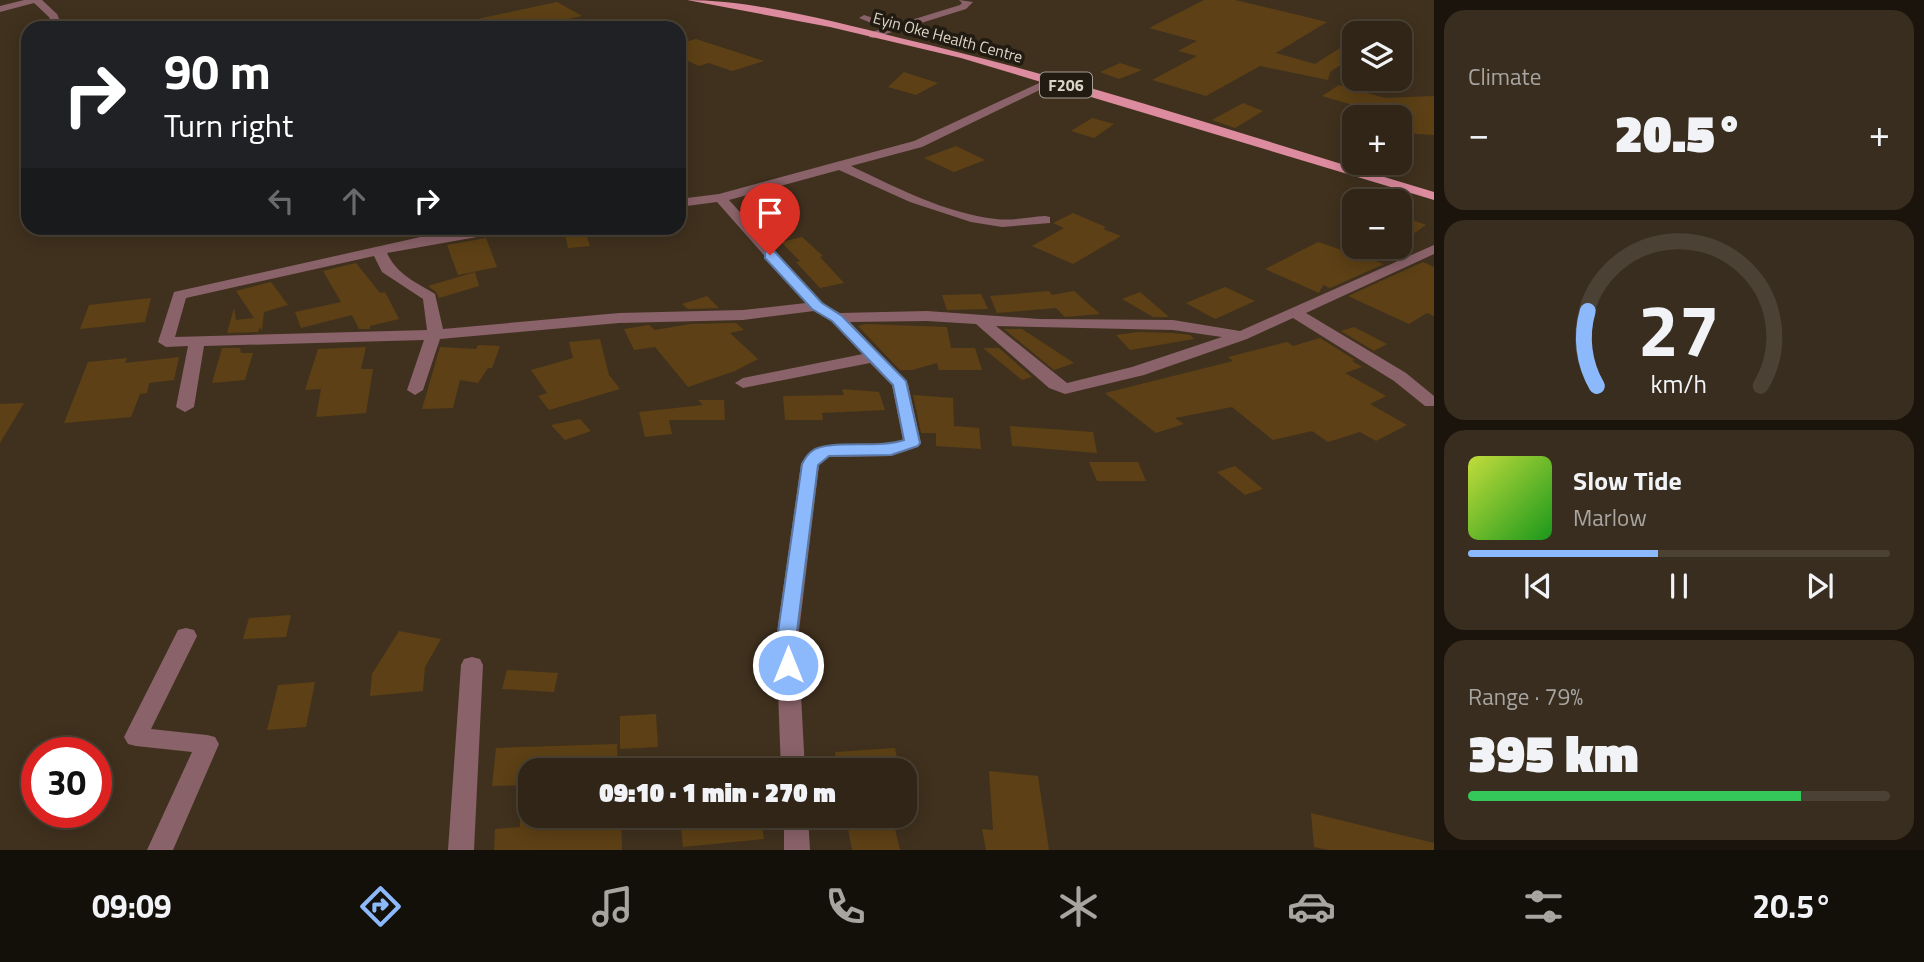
<!DOCTYPE html>
<meta charset="utf-8">
<style>
:root{--surface:#302516;--page:#382d1f;--text:#f1f3f6;--muted:#a8a5a1;--line:#4b4235;--accent:#8cb9fc}
body{margin:0;font-family:"Titillium Web",sans-serif;background:var(--page);color:var(--text);height:100vh;display:flex;flex-direction:column;font-size:26px;white-space:nowrap}
*{box-sizing:border-box;margin:0}
p{font-size:23px;color:var(--muted)}
.icon{flex:none;width:38px;height:38px;fill:none;stroke:currentColor;stroke-width:2;stroke-linecap:round;stroke-linejoin:round}
.map{position:relative;flex:1;overflow:hidden}
.panel{display:flex;flex-direction:column;gap:10px;padding:10px;background:#1a140c;width:490px}
.panel>*{flex:none}
.top-card{position:absolute;left:21px;top:21px;width:665px;height:214px;border-radius:21px;box-shadow:0 4px 18px #0003,0 0 0 2px var(--line);background:#202124;color:#fff;overflow:hidden}
.buttons{position:absolute;left:1342px;top:21px;display:grid;gap:14px}
.buttons a{display:grid;place-items:center;width:70px;height:70px;border-radius:14px;background:var(--surface);box-shadow:0 4px 18px #0003,0 0 0 2px var(--line);font-size:35px}
.speed{position:absolute;left:21px;top:737px;display:flex;gap:14px;font-size:35px;font-weight:700;text-align:center}
.speed>*{display:grid;place-content:center;width:91px;height:91px;border-radius:50%;background:var(--surface);box-shadow:0 4px 18px #0003,0 0 0 2px var(--line);line-height:1}
.speed .limit{border:10px solid #d22;background:#fff;color:#111}
.pin{position:absolute;display:grid;place-items:center;width:60px;height:60px;color:#fff;margin:-72px -30px;border-radius:50% 50% 50% 0;rotate:-45deg;box-shadow:0 0 7px #0007}
.pin .icon{rotate:45deg}
.me{position:absolute;width:77px;margin:-38px;rotate:0deg;stroke-linejoin:round;filter:drop-shadow(0 0 5px #0008)}
.turn{display:flex;align-items:center;gap:24px;height:147px;padding:0 28px;font-size:32px}
.turn .icon{width:91px;height:91px;stroke-width:2.5}
.turn b{display:block;font-size:49px;line-height:60px}
.lanes{display:flex;align-items:center;height:66px;padding:0 28px;background:#0003;justify-content:center;gap:35px;direction:ltr}
.lanes .off{opacity:.35}
.big{font-size:52px;font-weight:800;line-height:1.1}
.panel .card{flex:1;display:flex;flex-direction:column;justify-content:center;gap:10px;min-width:0;padding:0 24px;border-radius:21px;background:var(--page)}
.panel .dial{align-items:center;gap:0}
.dial svg{height:182px;overflow:visible;fill:none;stroke:var(--line);stroke-width:7;stroke-linecap:round;text-anchor:middle}
.dial text{fill:var(--text);stroke:none}
.song{display:flex;align-items:center;gap:21px}
.cover{width:84px;height:84px;border-radius:10px;background:linear-gradient(135deg,hsl(70 70% 55%),hsl(120 70% 35%))}
.played{height:7px;border-radius:4px;background:linear-gradient(90deg,var(--accent) 45%,var(--line) 45%)}
.keys{display:flex;justify-content:space-around;direction:ltr}
.heat{display:flex;justify-content:space-between;align-items:center;font-size:38px;direction:ltr}
.charge{height:10px;border-radius:5px;background:linear-gradient(90deg,#34c759 79%,var(--line) 0)}
.trip{position:absolute;left:518px;top:758px;width:399px;height:70px;border-radius:21px;background:var(--surface);box-shadow:0 4px 18px #0003,0 0 0 2px var(--line);font-weight:800;line-height:70px;text-align:center}
.tabs{display:flex;height:112px;justify-content:space-around;align-items:center;background:#130f09;color:var(--muted)}
.tabs .icon{width:49px;height:49px}
.tabs .current{color:var(--accent)}
.tabs b{font-size:32px;color:var(--text)}
main{display:flex;flex:1;min-height:0}
.map>svg:first-child{display:block}
.building{fill:#5d4015}
.lines{fill:none;stroke-linecap:round;stroke-linejoin:round}
.minor{fill:#8a626a;fill-rule:evenodd}
.major{fill:#dd8c9f;fill-rule:evenodd}
.route{fill:#8cb9fc;stroke:#5b78a4;stroke-width:2}
.labels{text-anchor:middle;stroke-width:7;stroke-linejoin:round;paint-order:stroke}
.far-street-label{font-size:16px;fill:#ddd4c8;stroke:#211b12}
.shield{fill:#211b12;stroke:#a59c91;stroke-width:2}
.shield-label{font-size:16px;font-weight:bold;fill:#ddd4c8}
</style>
<main>
<div class="map">
<svg width="1434" height="850" viewBox="0 0 1434 850">
<rect width="100%" height="100%" fill="#40311e"/>
<path class="building" d="M1204 0H1235L1327 22 1276 53 1315 64 1354 39V56L1330 72 1328 80 1260 66 1206 96 1152 80 1197 56 1178 51 1197 41 1149 28Z
M557 2 582 16 528 28H468V21Z
M679 37 688 41 696 39 764 61 732 71 709 63 699 66 679 57Z
M1120 63 1142 70 1119 79 1100 72Z
M904 72 938 83 916 95 888 87Z
M1339 85 1385 98 1434 96V135L1400 133V117H1373L1367 109 1322 96Z
M1243 103 1263 111 1235 128 1212 120Z
M1092 118 1114 124 1094 138 1071 131Z
M956 146 985 160 954 172 924 158Z
M1073 213 1106 227 1103 229 1121 236 1073 264 1032 246 1064 228 1053 223Z
M1400 215 1426 225 1400 243Z
M584 228 590 246 568 248 564 230Z
M802 237 823 256 820 257 844 283 820 288 796 262 800 261 781 242Z
M486 238 497 267 458 275 447 245Z
M1318 242 1384 264 1330 288 1323 285 1319 293 1265 269Z
M1423 262 1434 267V316L1427 313 1409 324 1348 296Z
M356 263 380 293 385 292 399 319 370 326V329H359L352 315 301 328 295 312 341 302 323 271Z
M475 272 479 286 439 298 436 292 428 286Z
M271 282 288 305 264 312 262 331 260 327 258 332 227 333 234 308 236 320 254 318 236 291Z
M1225 287 1255 301 1215 319 1186 303Z
M1049 291 1052 295 1074 291 1100 314 1065 317 1056 308 997 313 990 296Z
M1140 292 1169 317H1153L1122 299Z
M981 294 988 309 947 310 942 295Z
M707 296 719 308 688 309 682 304Z
M151 298 145 322 80 329 89 305Z
M736 323 744 330 730 333 758 359 735 371 688 387 655 347 634 350 624 329 649 325 655 330 690 324Z
M866 324 947 327 951 348H975L982 370H939L937 363 912 370H900L858 326Z
M1354 327 1387 344 1374 351 1341 331Z
M1004 329H1022L1074 363 1054 370Z
M1138 332 1173 333 1190 335 1194 339 1130 350 1116 335Z
M1320 338 1355 360 1352 361 1362 367 1345 373 1386 396 1370 404 1407 425 1376 441 1360 432 1328 442 1312 431 1273 440 1232 407 1175 418 1184 424 1156 433 1105 393 1233 361 1228 357 1287 342 1293 346Z
M600 339 609 375 620 389 549 410 538 396 547 393 531 370 573 358 569 342Z
M478 345 500 346 492 368H488L478 383 460 380 453 408 422 409 440 347 476 349Z
M366 347 361 369H373L366 413 316 417 321 389 305 390 318 349Z
M222 348H240L241 353H253L245 380 212 383Z
M983 348H999L1032 377 1022 380Z
M179 357 174 380 149 383 147 393 140 394 131 417 64 423 88 362 127 358 125 363Z
M842 389 879 392 885 410 822 413 823 420H785L783 396 844 395Z
M913 395 953 398 954 426 979 428 981 449 936 446V433H921Z
M698 400H724L725 420H669L672 434 645 437 639 412 703 405Z
M24 403 0 443V404Z
M580 419 591 431 565 440 551 425Z
M1010 426 1093 432 1097 453 1012 446Z
M1089 462H1138L1146 481H1097Z
M1235 466 1263 489 1245 495 1217 472Z
M291 615 286 637 243 639 249 618Z
M399 631 441 639 425 667 423 691 370 696 372 674Z
M507 670 558 673 554 692 502 689Z
M315 682 306 727 267 730 278 685Z
M656 714 658 747 620 749V716Z
M617 744 618 770H530V785L492 786 496 748Z
M895 748 900 770H838L835 752Z
M989 771 1038 776 1049 850H986L982 829 993 830Z
M1311 813 1434 843V850H1328L1314 847Z
M549 816H621L622 850H494L495 829 520 827V818Z
M680 816H760L764 839 683 847Z
M892 816 900 850H852L846 818Z"/>
<g class="lines">
<path class="minor" d="M24 0H42L57 14 63 28H53L49 17 34 3 0 12V6Z
M959 0 973 2 966 9 873 38 869 37V33L884 28 859 18 864 15 895 25 960 5 962 3Z
M1050 78 1056 81 1054 83 922 147 851 166C897 188 945 213 996 219 1012 221 1029 217 1045 216L1050 217V223L1002 227 971 222 910 202 839 170 729 200 822 303 840 313 927 311 1039 319 1173 320 1240 331 1434 245V254L1306 313 1406 373 1434 396V406H1425L1394 381 1293 318 1247 339 1144 375 1065 394 1049 388 976 324 927 321 850 322 908 384 921 443 918 447 891 456 829 457 819 465 798 639 805 770H781L776 639 801 464C823 432 870 451 903 440L892 385 870 363 743 388 735 383 743 378 863 354 832 321 814 311 743 320 619 323 440 339 423 390 415 395 407 390 424 340 204 346 194 407 185 412 176 407 188 346 166 347 158 342 174 292 425 236 480 228H512L505 232 387 253C397 275 416 282 435 294L443 329 619 313 743 310 806 303 717 202 679 207V199L719 194 914 141ZM374 256 382 272 423 299 427 330 175 337 186 298ZM996 326 1173 330 1222 337 1132 367 1067 383Z
M186 628 194 630 197 636 151 729 207 735 215 737 219 744 173 850H147L192 752 136 746 128 744 124 737 178 630Z
M472 657 480 659 483 665 474 850H448L461 665 464 659Z
M784 816H808L810 850H784Z"/>
<path class="major" d="M687 0C753 0 836 22 900 38 1080 80 1257 139 1434 192V200L961 58 830 27Z"/>
</g>
<path class="route" d="M770 251 775 252 822 303 842 316 906 381 920 443 918 446 891 455 829 456 818 465 796 639 798 665 795 670 788 673 781 670 778 665 777 639 802 464C804 460 808 454 812 451 828 439 879 449 904 440L893 385 832 321 812 309 765 258V252Z"/>
<g class="labels">
<g class="far-street-label">
<text transform="translate(948 37) rotate(15)" y="6">Eyin Oke Health Centre</text>
</g>
<rect class="shield" x="1040" y="72.5" width="52" height="25" rx="5"/>
<g class="shield-label">
<text x="1066" y="91">F206</text>
</g>
</g>
</svg>
<div class="buttons">
<a><svg class="icon" aria-label="layers" viewBox="0 0 24 24"><path d="M12 4l9 5-9 5-9-5zM3 14l9 5 9-5"/></svg></a>
<a>+</a>
<a>−</a>
</div>
<div class="speed"><div class="limit">30</div></div>
<div class="pin" style="left:770px;top:255px;background:#d93025"><svg class="icon" aria-label="arrive" viewBox="0 0 24 24"><path d="M6 21V4h12l-3 4 3 4H6"/></svg></div>
<svg class="me" style="left:788px;top:665px" viewBox="-20 -20 40 40"><circle r="17" fill="#8cb9fc" stroke="#fff" stroke-width="3"/><path d="M0-11L8 9 0 5-8 9z" fill="#fff"/></svg>
<div class="trip">09:10 · 1 min · 270 m</div>
<div class="top-card">
<div class="turn"><svg class="icon" aria-label="right" viewBox="0 0 24 24"><path d="M7 20v-9h11M14 6l5 5-5 5"/></svg><div><b>90 m</b>Turn right</div></div>
<div class="lanes"><svg class="icon off" aria-label="left" viewBox="0 0 24 24"><path d="M17 20v-9H6M10 6l-5 5 5 5"/></svg><svg class="icon off" aria-label="ahead" viewBox="0 0 24 24"><path d="M12 20V5M6 11l6-6 6 6"/></svg><svg class="icon" aria-label="right" viewBox="0 0 24 24"><path d="M7 20v-9h11M14 6l5 5-5 5"/></svg></div>
</div>
</div>
<section class="panel">
<div class="card"><p>Climate</p>
<div class="heat"><a>−</a><b class="big">20.5°</b><a>+</a></div>
</div>
<div class="card dial"><svg viewBox="0 0 100 80">
<path d="M14 69A42 42 0 1 1 86 69"/>
<path d="M14 69A42 42 0 0 1 10 36" stroke="#8cb9fc"/>
<text x="50" y="56" font-size="32" font-weight="700">27</text>
<text x="50" y="72" font-size="11">km/h</text>
</svg></div>
<div class="card">
<div class="song"><i class="cover"></i><div><b>Slow Tide</b><p>Marlow</p></div></div>
<div class="played"></div>
<div class="keys"><svg class="icon" aria-label="previous" viewBox="0 0 24 24"><path d="M18 5L8 12l10 7zM5 5v14"/></svg><svg class="icon" aria-label="pause" viewBox="0 0 24 24"><path d="M8 5v14M16 5v14"/></svg><svg class="icon" aria-label="next" viewBox="0 0 24 24"><path d="M6 5l10 7-10 7zM19 5v14"/></svg></div>
</div>
<div class="card"><p>Range · 79%</p><b class="big">395 km</b><div class="charge"></div></div>
</section>
</main>
<nav class="tabs">
<b>09:09</b>
<svg class="icon current" aria-label="directions" viewBox="0 0 24 24"><path d="M12 3l9 9-9 9-9-9zM9 14v-3h6M13 9l2 2-2 2"/></svg>
<svg class="icon" aria-label="music" viewBox="0 0 24 24"><path d="M9 18V5l10-2v13"/><circle cx="6" cy="18" r="3"/><circle cx="16" cy="16" r="3"/></svg>
<svg class="icon" aria-label="phone" viewBox="0 0 24 24"><path d="M5 4h4l2 5-3 2q2 4 5 5l2-3 5 2v4C11 20 4 13 5 4z"/></svg>
<svg class="icon" aria-label="climate" viewBox="0 0 24 24"><path d="M12 3v18M4 7l16 10M4 17L20 7"/></svg>
<svg class="icon" aria-label="car" viewBox="0 0 24 24"><path d="M5 17H2v-5l4-1 3-4h7l3 4 3 1v5h-3M9 17h6M6 11h13"/><circle cx="7" cy="17" r="2"/><circle cx="17" cy="17" r="2"/></svg>
<svg class="icon" aria-label="filters" viewBox="0 0 24 24"><path d="M4 7h16M4 17h16"/><circle cx="9" cy="7" r="2"/><circle cx="15" cy="17" r="2"/></svg>
<b>20.5°</b>
</nav>
